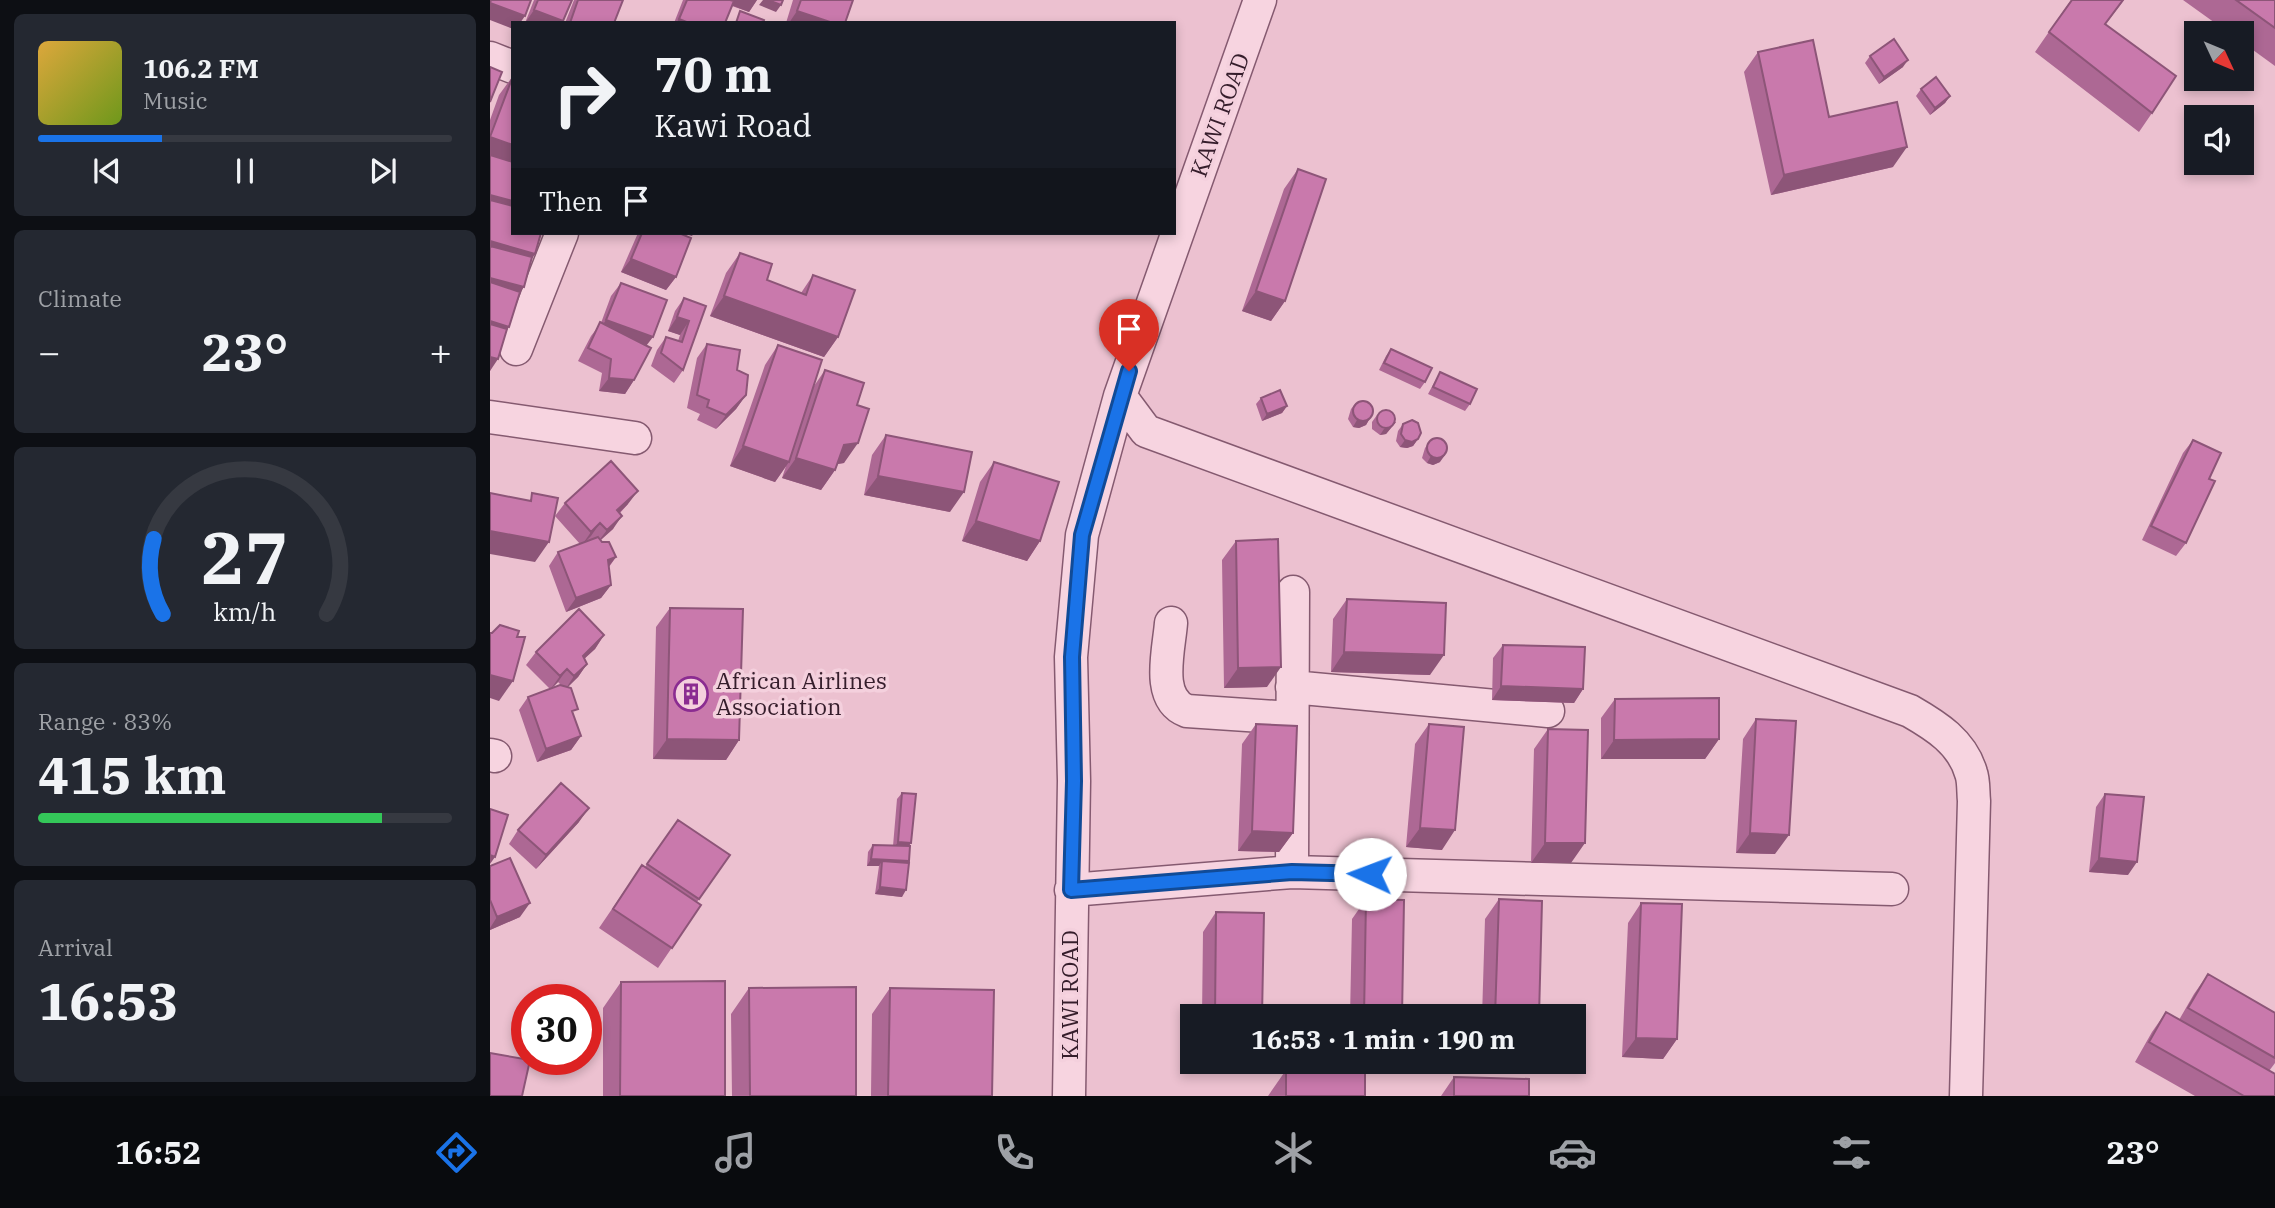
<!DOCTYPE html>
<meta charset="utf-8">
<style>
:root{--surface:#171b24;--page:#242831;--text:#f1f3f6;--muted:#9ea1a6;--line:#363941;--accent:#1a73e8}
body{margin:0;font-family:"IBM Plex Serif",serif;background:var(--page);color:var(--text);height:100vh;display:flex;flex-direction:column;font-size:26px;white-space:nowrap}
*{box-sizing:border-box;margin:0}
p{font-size:23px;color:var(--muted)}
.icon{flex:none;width:38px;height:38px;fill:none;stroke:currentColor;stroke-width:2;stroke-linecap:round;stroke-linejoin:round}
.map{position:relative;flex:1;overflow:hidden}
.panel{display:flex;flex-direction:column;gap:14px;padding:14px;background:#0d0f14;width:490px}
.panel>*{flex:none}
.banner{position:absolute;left:21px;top:21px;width:665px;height:214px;border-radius:0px;box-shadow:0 4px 10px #0003;background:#171b24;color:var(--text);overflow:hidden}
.needle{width:46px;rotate:134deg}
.buttons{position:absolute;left:1694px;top:21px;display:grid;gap:14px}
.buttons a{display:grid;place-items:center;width:70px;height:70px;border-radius:0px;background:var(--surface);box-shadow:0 4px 10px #0003;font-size:35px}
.speed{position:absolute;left:21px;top:984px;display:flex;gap:14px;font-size:35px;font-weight:700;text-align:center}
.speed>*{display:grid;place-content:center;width:91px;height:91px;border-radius:50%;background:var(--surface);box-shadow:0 4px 10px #0003;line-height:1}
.speed .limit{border:10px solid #d22;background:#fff;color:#111}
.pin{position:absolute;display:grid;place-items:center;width:60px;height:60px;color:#fff;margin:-72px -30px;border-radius:50% 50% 50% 0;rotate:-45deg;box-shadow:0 0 7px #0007}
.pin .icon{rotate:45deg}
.me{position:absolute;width:77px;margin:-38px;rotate:272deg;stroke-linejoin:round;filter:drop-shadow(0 0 5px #0008)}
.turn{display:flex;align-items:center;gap:24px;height:147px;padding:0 28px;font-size:32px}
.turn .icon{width:91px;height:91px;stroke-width:2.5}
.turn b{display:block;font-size:49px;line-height:60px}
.then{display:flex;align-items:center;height:66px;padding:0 28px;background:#0003;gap:14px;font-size:26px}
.big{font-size:52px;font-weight:800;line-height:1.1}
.panel .card{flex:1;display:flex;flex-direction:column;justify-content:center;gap:10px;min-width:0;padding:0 24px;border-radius:10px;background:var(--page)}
.panel .dial{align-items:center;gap:0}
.dial svg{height:182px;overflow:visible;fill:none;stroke:var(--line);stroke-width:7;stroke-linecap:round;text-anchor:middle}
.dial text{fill:var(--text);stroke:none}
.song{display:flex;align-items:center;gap:21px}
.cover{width:84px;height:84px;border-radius:10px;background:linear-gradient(135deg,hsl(40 70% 55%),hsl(80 70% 35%))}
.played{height:7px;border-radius:4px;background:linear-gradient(90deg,var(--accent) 30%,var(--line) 30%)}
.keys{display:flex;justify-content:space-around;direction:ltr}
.heat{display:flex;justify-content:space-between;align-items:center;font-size:38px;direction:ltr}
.charge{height:10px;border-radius:5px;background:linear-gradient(90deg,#34c759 83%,var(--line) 0)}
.trip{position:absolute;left:690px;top:1004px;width:406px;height:70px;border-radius:0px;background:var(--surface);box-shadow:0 4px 10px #0003;font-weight:800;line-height:70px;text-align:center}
.tabs{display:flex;height:112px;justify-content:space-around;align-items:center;background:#090b0e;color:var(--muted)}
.tabs .icon{width:49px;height:49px}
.tabs .active{color:var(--accent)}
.tabs b{font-size:32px;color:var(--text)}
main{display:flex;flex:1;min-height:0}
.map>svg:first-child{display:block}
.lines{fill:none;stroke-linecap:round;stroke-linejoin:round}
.street-casing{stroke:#855a70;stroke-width:35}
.street{stroke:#f7d4e0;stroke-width:32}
.wall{fill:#ad6894;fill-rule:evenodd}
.shaded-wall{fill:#8d5578}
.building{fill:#c979ac;stroke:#8d5578;stroke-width:2}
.route-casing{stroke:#114b97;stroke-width:18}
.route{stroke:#1a73e8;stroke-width:12}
.labels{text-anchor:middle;stroke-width:7;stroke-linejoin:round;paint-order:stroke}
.street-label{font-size:23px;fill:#351d2b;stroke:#f4d0dd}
.poi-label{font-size:23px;fill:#351d2b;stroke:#f4d0dd;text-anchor:start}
</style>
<main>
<section class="panel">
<div class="card">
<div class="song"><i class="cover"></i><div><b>106.2 FM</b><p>Music</p></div></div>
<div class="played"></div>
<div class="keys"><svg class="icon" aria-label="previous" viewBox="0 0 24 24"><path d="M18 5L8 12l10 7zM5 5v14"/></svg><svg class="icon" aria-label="pause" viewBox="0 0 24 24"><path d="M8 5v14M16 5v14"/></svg><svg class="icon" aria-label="next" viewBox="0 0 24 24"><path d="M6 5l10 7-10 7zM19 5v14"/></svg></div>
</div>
<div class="card"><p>Climate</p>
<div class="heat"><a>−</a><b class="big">23°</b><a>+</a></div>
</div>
<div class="card dial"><svg viewBox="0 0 100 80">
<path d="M14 69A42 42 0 1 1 86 69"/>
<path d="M14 69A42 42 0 0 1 10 36" stroke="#1a73e8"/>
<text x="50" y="56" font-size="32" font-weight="700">27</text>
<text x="50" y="72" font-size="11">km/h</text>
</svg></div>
<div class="card"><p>Range · 83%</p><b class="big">415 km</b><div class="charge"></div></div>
<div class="card"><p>Arrival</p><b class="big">16:53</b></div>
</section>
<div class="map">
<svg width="1785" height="1096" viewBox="0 0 1785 1096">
<rect width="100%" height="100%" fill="#ecc1d0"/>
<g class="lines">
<g class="street-casing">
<path id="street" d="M0 58 23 67
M26 349 72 233
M630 396 656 431 1420 711C1446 726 1472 742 1481 773 1484 781 1483 792 1484 801L1476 1096
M0 417 145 438
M681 623C679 650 665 699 697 711L802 718
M802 687 1058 711
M0 755 5 756
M802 872 803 592
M581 890 802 872 1402 889
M579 1096 584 781 581 657 592 535 630 396 770 0"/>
</g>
<use href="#street" class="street"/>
</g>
<path class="wall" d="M44 0H82L72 23H35Z
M84 0H133L124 23H75Z
M193 0H267L259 12 242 6 235 23H184Z
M303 0H363L355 23H296Z
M1581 0H1634L1616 24 1662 113 1649 132 1545 52Z
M1693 0H1785V66L1752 42V33H1739Z
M1268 52 1339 117 1403 167 1281 195 1254 72Z
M1380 56 1413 67 1389 84 1375 63Z
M23 76 45 254 41 259 16 331 0 371V120L9 95Z
M1431 89 1460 96 1455 103 1440 115 1426 96Z
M808 169 795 301 781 321 752 311 794 189Z
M148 233H189L186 277 176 290 131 272Z
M250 253 277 280 311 293 323 275 348 337 334 357 220 316 236 273Z
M131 283 156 346 144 380 135 394 109 391 112 373 88 361 101 336 111 323 121 296Z
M194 298 216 306 193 370 184 383 161 366 167 350 176 337 188 341 190 335 178 331 185 311Z
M217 344 247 370 256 395 246 409 226 429 207 420 210 414 197 408 207 358Z
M288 345 324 386 335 370 367 405 354 463 348 464 345 470 331 490 292 478 296 466 285 482 240 466 275 365Z
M901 349 935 382 930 389 889 370 896 356Z
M950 372 980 404 975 411 938 394Z
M771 398 797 406 792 413 772 421 766 404Z
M866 403 880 418 876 425 869 428 863 427 858 419 861 409Z
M887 415 906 422 896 434 890 435 882 429V422Z
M913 424 928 439 923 446 917 448 910 447 906 441 908 431Z
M396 435 460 512 374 495 382 455Z
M1703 440 1719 479 1696 543 1686 556 1652 540 1693 453Z
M940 441 950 462 943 465 937 463 932 458 935 448Z
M504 462 550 541 537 561 472 541 490 482Z
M75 503 138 504 130 513 123 529 111 540 126 557 119 567 121 585 111 598 76 612 59 566 68 552 90 544 65 516Z
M746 541 777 687 734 688 732 560Z
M857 599 940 675 841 672 843 619Z
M180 608 249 740 236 760 163 759 166 627Z
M114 635 105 649 94 659 97 664 88 677 77 687 83 716 91 736 81 750 47 762 29 710 38 697 60 689 36 665 46 652ZM68 682 71 685 62 688Z
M1013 645 1093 689 1084 703 1002 700 1003 658Z
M1125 699 1229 739 1215 759H1111V718Z
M1266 719 1285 854 1246 853 1253 739Z
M766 724 803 833 789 852 748 851 752 744Z
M939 724 952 850 916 847 925 744Z
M1058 729 1081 863H1041L1044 749Z
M412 793 421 843 418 846 419 861 417 863 412 897 385 894 389 866H377L378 852 383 845 403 846 407 799Z
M1615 794 1638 875 1599 872 1606 807Z
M188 820 240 855 207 902 211 905 168 968 109 928 152 865 155 867Z
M89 822 46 869 19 844 28 830Z
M0 866 30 917 0 930Z
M876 899 912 1017H860L862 919Z
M1009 899 1049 1017H992L995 919Z
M1151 903 1187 1039 1173 1059 1132 1057 1138 923Z
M726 912 772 1017H712L713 932Z
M1718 974 1785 1013V1063L1779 1071 1785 1096H1705L1645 1062 1662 1032 1676 1012 1689 1020 1704 994Z
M131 982 235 1096H113V1008Z
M259 988 366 1096H242L241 1014Z
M400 988 502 1096H381L382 1014Z
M796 1070 875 1096H778Z
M964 1077 1039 1096H951Z"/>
<path class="shaded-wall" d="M228 0H267L259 12Z
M273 0H278L291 5 286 12 269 5Z
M0 3 35 16 30 23H23V29L0 20Z
M44 10 73 21 72 23H35Z
M307 11 343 23H299Z
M189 19 199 23H186Z
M1418 60 1413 67 1389 84 1394 77Z
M1460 96 1455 103 1440 115 1445 108Z
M0 137 23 145V170L0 162Z
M1417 147 1403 167 1281 195 1294 175Z
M0 195 23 201V218L0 211Z
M192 233H204L202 236Z
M0 241 45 254 36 268 0 258Z
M141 259 186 277 176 290 131 272Z
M0 278 34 287 24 300 0 294Z
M766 291 795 301 781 321 752 311Z
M234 296 348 337 334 357 220 316Z
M187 317 199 321 190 335 178 331Z
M116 320 163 337 153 350 107 333Z
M0 321 19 327 9 340 0 338Z
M0 357 8 359 0 371Z
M119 378 144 380 135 394 109 391Z
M256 395 246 409 226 429 236 415Z
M797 406 792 413 772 421 777 414Z
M880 418 876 425 869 428 863 427 867 420Z
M906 422 896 434 890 435 894 429Z
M928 439 923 446 917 448 910 447 915 440Z
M368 443 354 463 340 465 354 445Z
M253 446 299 462 285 482 240 466Z
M955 455 950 462 943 465 937 463 941 456Z
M306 458 345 470 331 490 292 478Z
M388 476 474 492 460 512 374 495Z
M148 491 138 504 118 524 127 510Z
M132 516 123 529 107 543 117 530Z
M486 521 550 541 537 561 472 541Z
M110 523 101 536 92 545 101 532Z
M0 531 59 542 45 562 0 554Z
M126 557 116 570 118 560Z
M121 585 111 598 76 612 86 598Z
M114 635 105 649 83 669 93 656Z
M854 652 954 655 940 675 841 672Z
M97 664 88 677 75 690 84 676Z
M791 667 777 687 734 688 748 668Z
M77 669 68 682 60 690 70 676Z
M0 675 23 681 9 701 0 698Z
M1011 686 1093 689 1084 703 1002 700Z
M91 736 81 750 47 762 56 749Z
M177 739 249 740 236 760 163 759Z
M1229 739 1215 759H1111L1124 740Z
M99 808 89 822 46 869 56 855Z
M930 828 965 830 952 850 916 847Z
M762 831 803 833 789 852 748 851Z
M1260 833 1299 835 1285 854 1246 853Z
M408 842 421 843 416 850 403 849Z
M1055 843H1095L1081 863H1041Z
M0 855 5 857 0 864Z
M1609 858 1647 862 1638 875 1599 872Z
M381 859 419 861 414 868 392 861 389 866H377Z
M390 887 416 890 412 897 385 894Z
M40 903 30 917 0 930V928L7 917Z
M1146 1038 1187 1039 1173 1059 1132 1057Z"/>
<path class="building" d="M1 0H41L35 16 0 3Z
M48 0H82L73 21 44 10Z
M88 0H133L124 23H80Z
M197 0H240L244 1 235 23H199L189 19Z
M278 0H293L291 5Z
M311 0H363L355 23H343L307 11Z
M1582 0H1633L1615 24 1686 76 1662 113 1559 32Z
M1746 0H1785V28Z
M250 11 274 20 273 23H246Z
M1404 39 1418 60 1394 77 1380 56Z
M1323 40 1339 117 1407 102 1417 147 1294 175 1268 52Z
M0 67 12 72 0 102Z
M23 76V145L0 137Z
M1446 77 1460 96 1445 108 1431 89Z
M0 155 23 162V201L0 195Z
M808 169 836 179 795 301 766 291Z
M0 200 23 206V233H51L45 254 0 241Z
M152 233H189L201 238 186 277 141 259Z
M0 246 42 257 34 287 0 278Z
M250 253 282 264 277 280 316 295 323 275 365 290 348 337 234 296Z
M0 282 30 292 19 327 0 321Z
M131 283 177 300 163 337 116 320Z
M194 298 216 306 193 370 171 353 176 337 192 342 199 321 187 317Z
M110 322 161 348 144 380 119 378 121 359 98 348Z
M0 324 17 329 8 359 0 357Z
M217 344 250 350 247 370 258 375 256 395 236 415 217 407 219 400 207 395Z
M288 345 332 360 299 462 253 446Z
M901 349 942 368 935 382 894 363Z
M335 370 374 383 367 405 379 409 368 443 354 445 345 470 306 458Z
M950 372 987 389 980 404 943 387Z
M790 390 797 406 777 414 771 398Z
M863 411a10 10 0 1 1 20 0a10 10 0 1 1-20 0Z
M887 419a9 9 0 1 1 18 0a9 9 0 1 1-18 0Z
M922 420 928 423 931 433 928 439 922 442 915 440 911 434 913 424Z
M396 435 482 452 474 492 388 476Z
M937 448a10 10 0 1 1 20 0a10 10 0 1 1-20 0Z
M1703 440 1731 453 1719 479 1725 481 1696 543 1661 526Z
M121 461 148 491 127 510 132 516 117 530 110 523 101 532 75 503Z
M504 462 569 482 550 541 486 521Z
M0 493 41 501 42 493 68 498 59 542 0 531Z
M108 537 112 542H119L126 557 118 560 121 585 86 598 68 552Z
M788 539 791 667 748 668 746 541Z
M857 599 956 603 954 655 854 652Z
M180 608 253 609 249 740 177 739Z
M89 609 114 635 93 656 97 664 84 676 77 669 70 676 46 652Z
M10 625 29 631 27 637H35L23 681 0 675V633H2Z
M1013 645 1095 647 1093 689 1011 686Z
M70 685 81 688 88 709 82 711 91 736 56 749 38 697Z
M1229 698V739L1124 740 1125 699Z
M1266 719 1306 721 1299 835 1260 833Z
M766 724 807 726 803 833 762 831Z
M939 724 974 727 965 830 930 828Z
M1058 729 1098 730 1095 843H1055Z
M71 783 99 808 56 855 28 830Z
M412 793 426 794 421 843 408 842Z
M1615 794 1654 797 1647 862 1609 858Z
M0 809 18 815 5 857 0 855Z
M188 820 240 855 209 899 157 864Z
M383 845 420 846 419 861 381 859Z
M20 858 40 903 7 917 0 900V866Z
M392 861 419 863 416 890 390 887Z
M152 865 211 905 182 948 123 909Z
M876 899 914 900 912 1017H874Z
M1009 899 1052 901 1049 1017H1005Z
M1151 903 1192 904 1187 1039 1146 1038Z
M726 912 774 913 772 1017H725Z
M1718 974 1785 1013V1058L1698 1008Z
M235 981V1096H130L131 982Z
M366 987V1096H260L259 988Z
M400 988 504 990 502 1096H398Z
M1676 1012 1785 1074V1096H1754L1659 1042Z
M0 1053 40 1060 32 1096H0Z
M796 1070 875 1071V1096H796Z
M964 1077 1039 1079V1096H964Z"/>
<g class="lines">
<g class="route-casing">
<path id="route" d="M639 371 592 535 582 657 584 781 581 890 802 872 880 874"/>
</g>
<use href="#route" class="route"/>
</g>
<defs>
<g id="building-ring" transform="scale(1.75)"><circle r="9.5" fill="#f4d0dd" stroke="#8b2c91" stroke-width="1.5"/><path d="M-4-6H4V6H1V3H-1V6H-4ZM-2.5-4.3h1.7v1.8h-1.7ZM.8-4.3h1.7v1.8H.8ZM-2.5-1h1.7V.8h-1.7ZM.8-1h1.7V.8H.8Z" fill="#8b2c91"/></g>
</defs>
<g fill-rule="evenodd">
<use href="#building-ring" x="201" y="694"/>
</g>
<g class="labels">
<g class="street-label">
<text transform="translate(730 115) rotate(-70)" y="8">KAWI ROAD</text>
<text transform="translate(580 995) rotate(-90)" y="8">KAWI ROAD</text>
</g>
<g class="poi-label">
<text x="226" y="689">African Airlines<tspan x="226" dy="26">Association</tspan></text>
</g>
</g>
</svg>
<div class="buttons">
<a><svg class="needle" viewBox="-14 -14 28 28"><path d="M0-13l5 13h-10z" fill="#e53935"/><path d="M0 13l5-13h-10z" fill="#9ea1a6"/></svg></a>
<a><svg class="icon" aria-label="sound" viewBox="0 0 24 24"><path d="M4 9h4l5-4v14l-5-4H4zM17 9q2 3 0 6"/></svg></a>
</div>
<div class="speed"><div class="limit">30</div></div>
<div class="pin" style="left:639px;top:371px;background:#d93025"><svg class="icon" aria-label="arrive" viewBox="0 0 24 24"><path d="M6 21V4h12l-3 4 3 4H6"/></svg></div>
<svg class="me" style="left:880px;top:874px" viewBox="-20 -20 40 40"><circle r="19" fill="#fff"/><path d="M0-13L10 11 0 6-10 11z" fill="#1a73e8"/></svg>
<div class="trip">16:53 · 1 min · 190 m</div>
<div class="banner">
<div class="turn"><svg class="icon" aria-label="right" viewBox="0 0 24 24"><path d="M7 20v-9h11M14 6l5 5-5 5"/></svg><div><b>70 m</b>Kawi Road</div></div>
<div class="then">Then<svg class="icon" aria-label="arrive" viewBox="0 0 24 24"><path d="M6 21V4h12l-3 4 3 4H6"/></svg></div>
</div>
</div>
</main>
<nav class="tabs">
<b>16:52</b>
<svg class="icon active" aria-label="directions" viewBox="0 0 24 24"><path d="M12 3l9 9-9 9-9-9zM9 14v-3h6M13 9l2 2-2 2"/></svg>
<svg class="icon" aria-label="music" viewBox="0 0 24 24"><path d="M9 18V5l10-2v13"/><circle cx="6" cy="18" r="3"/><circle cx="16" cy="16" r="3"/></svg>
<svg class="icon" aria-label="phone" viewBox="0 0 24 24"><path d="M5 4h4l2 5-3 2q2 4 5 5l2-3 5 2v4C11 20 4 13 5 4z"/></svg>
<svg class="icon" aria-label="climate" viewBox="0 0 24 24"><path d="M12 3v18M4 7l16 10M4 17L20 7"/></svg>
<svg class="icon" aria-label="car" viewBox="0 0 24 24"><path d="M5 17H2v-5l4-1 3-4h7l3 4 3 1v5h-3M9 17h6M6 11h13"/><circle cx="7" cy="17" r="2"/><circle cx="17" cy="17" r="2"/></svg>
<svg class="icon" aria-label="filters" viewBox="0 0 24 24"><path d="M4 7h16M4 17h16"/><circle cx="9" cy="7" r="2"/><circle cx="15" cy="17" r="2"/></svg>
<b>23°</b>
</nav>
